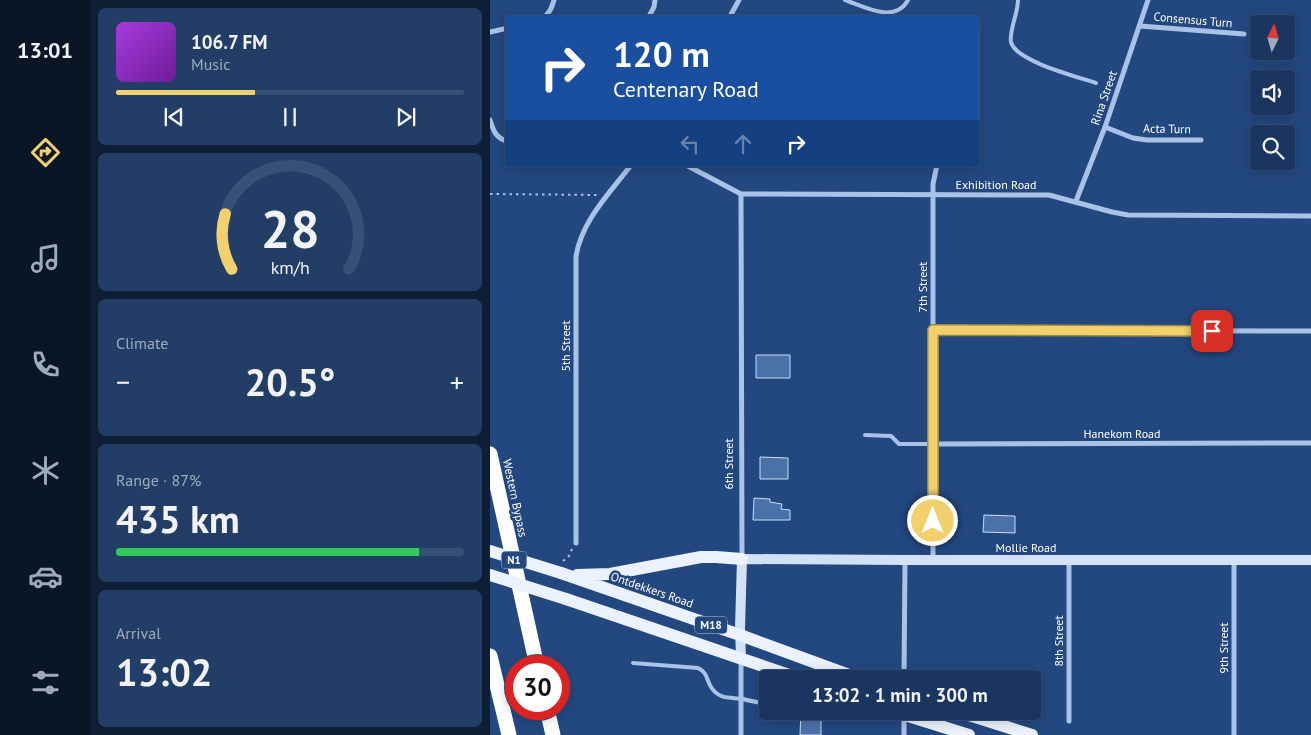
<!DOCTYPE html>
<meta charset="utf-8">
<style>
:root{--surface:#1a3660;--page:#233e66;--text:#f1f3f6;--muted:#9fabbd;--line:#385075;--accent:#f2d16c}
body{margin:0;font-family:"PT Sans",sans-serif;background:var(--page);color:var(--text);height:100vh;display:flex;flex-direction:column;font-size:19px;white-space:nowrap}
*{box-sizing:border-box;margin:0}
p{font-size:16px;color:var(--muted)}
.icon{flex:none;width:28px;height:28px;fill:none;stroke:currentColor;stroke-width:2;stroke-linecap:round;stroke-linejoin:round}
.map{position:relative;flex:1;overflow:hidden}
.panel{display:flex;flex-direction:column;gap:8px;padding:8px;background:#0e1e35;width:400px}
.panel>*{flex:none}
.top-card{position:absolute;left:15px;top:15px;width:475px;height:152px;border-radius:5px;box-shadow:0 2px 12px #0003,0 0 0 1px var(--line);background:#1a4fa0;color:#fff;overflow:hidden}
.needle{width:32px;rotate:5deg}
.controls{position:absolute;left:760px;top:15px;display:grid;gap:10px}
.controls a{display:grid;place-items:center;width:45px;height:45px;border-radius:5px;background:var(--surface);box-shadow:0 2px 12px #0003,0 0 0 1px var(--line);font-size:25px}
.speed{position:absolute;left:15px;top:655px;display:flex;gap:10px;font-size:25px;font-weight:700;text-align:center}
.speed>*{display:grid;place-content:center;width:65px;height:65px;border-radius:50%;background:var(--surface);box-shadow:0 2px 12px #0003,0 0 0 1px var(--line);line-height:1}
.speed .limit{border:8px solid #d22;background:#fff;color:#111}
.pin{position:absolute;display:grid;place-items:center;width:42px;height:42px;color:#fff;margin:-21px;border-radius:10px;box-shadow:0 2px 8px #0006}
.me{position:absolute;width:55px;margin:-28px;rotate:0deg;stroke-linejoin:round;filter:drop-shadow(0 0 4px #0008)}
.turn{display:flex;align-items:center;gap:18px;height:105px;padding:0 25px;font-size:22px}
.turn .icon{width:65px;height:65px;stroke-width:2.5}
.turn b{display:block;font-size:35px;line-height:42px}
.lanes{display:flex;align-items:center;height:48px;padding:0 25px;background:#0003;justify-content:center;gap:25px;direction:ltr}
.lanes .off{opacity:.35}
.big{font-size:38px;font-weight:600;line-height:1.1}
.panel .widget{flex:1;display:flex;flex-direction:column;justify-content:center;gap:8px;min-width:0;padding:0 18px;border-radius:8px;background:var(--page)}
.panel .dial{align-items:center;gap:0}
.dial svg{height:130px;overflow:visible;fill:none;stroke:var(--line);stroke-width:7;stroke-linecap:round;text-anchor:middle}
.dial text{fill:var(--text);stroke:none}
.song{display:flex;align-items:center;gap:15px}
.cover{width:60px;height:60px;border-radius:8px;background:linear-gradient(135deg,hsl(280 70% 55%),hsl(280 70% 35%))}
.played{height:5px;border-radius:2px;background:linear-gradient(90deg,var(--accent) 40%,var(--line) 40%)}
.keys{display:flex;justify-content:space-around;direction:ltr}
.heat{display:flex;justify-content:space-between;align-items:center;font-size:28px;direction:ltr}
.charge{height:8px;border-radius:4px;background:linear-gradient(90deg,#34c759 87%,var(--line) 0)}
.trip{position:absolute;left:269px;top:670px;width:282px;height:50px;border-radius:5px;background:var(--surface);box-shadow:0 2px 12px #0003,0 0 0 1px var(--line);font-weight:600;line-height:50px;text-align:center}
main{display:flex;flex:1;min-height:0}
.tabs{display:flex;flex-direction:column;width:90px;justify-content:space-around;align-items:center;background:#0a1626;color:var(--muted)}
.tabs .icon{width:35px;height:35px}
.tabs .active{color:var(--accent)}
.tabs b{font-size:22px;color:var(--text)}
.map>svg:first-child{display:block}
.building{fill:#4b71a9;stroke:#ccddf5}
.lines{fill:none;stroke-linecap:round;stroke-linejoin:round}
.path{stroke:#a9c2e7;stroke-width:2;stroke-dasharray:2.5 4;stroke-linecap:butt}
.service{stroke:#a9c2e7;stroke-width:4}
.minor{stroke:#a9c2e7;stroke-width:5}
.secondary{stroke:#d3e1f6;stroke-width:10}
.primary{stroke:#ebf1fd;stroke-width:12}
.motorway{stroke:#fff;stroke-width:15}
.primary-bridge{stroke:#ebf1fd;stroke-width:12}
.route-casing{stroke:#9d8846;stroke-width:12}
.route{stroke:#f2d16c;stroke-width:9}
.labels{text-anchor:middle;stroke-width:5;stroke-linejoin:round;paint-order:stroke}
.shield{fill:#234880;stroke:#bdc8d9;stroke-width:1}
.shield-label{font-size:11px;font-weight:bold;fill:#fff}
.street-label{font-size:12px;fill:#fff;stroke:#234880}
</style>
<main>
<nav class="tabs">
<b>13:01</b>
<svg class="icon active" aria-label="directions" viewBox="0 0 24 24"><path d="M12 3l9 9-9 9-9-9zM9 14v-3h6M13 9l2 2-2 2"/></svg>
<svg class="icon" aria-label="music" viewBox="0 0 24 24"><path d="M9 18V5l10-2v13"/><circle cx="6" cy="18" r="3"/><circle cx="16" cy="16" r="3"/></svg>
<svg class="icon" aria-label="phone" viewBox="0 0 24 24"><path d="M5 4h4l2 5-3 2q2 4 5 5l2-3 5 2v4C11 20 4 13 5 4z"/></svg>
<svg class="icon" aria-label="climate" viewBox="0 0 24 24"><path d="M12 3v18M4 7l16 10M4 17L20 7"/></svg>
<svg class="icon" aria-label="car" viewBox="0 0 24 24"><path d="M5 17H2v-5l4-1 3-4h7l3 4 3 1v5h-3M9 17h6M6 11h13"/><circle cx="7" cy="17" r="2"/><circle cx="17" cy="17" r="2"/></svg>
<svg class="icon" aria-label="filters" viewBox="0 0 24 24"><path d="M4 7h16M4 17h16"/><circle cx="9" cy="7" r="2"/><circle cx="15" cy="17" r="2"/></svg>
</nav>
<section class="panel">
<div class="widget">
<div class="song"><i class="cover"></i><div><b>106.7 FM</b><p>Music</p></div></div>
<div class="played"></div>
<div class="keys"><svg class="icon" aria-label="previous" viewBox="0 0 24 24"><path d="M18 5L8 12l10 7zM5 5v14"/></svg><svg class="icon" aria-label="pause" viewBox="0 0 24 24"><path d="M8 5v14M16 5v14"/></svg><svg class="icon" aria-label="next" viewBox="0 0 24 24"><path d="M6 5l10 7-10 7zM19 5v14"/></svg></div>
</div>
<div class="widget dial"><svg viewBox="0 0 100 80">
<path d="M14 69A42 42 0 1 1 86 69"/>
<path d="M14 69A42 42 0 0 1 10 35" stroke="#f2d16c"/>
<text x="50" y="56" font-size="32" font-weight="700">28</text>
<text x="50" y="72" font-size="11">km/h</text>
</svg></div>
<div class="widget"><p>Climate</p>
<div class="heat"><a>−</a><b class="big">20.5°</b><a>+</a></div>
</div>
<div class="widget"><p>Range · 87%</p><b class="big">435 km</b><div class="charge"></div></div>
<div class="widget"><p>Arrival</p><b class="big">13:02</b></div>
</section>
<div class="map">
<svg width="821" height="735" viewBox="0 0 821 735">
<rect width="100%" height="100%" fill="#234880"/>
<path class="building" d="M266 355H300V378H266Z
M270 457 298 458V479H270Z
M264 498 280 499V502L292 504 291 509 300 510V520H263Z
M494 515 525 516V533L493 532Z
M311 711H331V735H310Z"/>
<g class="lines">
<path class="path" d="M0 194 108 195
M73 561 79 556 82 549"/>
<path class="service" d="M355 0C375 7 405 24 418 0
M528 0C528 13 519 31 521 42 525 61 588 77 606 83
M375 435 401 436 409 444H442
M143 663 208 668C218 673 216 679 221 687 229 700 241 697 253 699 260 701 266 702 273 703"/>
<path class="minor" d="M53 18C60 13 62 7 64 0
M158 18 164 7 165 0
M239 18 249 0
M650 26 754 34
M0 32 18 28
M0 120C3 130 6 139 18 141
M615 127 643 138 657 140H711
M196 165 251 194 559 195 622 212 638 215 821 216
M251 194 252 558
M586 201 615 127 658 0
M443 330 821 331
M442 444 821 443
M86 543V256C92 220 120 193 141 165
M443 560V184L447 165
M251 661V735
M414 679 415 560
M414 717V735
M579 721V560
M744 735V560"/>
<path class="secondary" d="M251 658 250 628 252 559 415 560H821"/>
<path class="primary" d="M71 573 250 635 370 679
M87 575 120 574 211 557H226L252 559
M76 599 311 679
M402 711 479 735
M466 711 542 735"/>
<path class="motorway" d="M0 454 47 666
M0 656 19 735
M57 709 63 735"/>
<path class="primary-bridge" d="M0 551 71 573
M0 575 76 599"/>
</g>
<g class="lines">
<g class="route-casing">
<path id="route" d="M443 521V330L722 331"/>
</g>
<use href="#route" class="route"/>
</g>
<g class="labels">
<g class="shield">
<rect x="11.5" y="551.5" width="25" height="17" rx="4"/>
<rect x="205" y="616.5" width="32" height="17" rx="4"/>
</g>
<g class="shield-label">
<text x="24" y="564">N1</text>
<text x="221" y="629">M18</text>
</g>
<g class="street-label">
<text transform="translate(703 20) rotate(5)" y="4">Consensus Turn</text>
<text transform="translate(614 98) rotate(-71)" y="4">Rina Street</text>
<text transform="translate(677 129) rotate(1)" y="4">Acta Turn</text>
<text x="506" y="189">Exhibition Road</text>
<text transform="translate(433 287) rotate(-90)" y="4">7th Street</text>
<text transform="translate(76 346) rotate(-90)" y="4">5th Street</text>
<text x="632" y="438">Hanekom Road</text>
<text transform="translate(239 464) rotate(-90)" y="4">6th Street</text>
<text transform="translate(25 498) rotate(78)" y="4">Western Bypass</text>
<text x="536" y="552">Mollie Road</text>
<text transform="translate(162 590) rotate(19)" y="4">Ontdekkers Road</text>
<text transform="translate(569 641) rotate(-90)" y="4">8th Street</text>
<text transform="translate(734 648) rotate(-90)" y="4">9th Street</text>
</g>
</g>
</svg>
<div class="controls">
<a><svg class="needle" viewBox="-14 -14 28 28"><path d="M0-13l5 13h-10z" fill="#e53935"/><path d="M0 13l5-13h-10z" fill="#9fabbd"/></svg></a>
<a><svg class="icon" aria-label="sound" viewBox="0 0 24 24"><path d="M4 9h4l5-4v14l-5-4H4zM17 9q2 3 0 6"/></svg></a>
<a><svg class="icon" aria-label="search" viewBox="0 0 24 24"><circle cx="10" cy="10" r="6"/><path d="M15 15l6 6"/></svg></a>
</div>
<div class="speed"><div class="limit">30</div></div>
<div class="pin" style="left:722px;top:331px;background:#d93025"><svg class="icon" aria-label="arrive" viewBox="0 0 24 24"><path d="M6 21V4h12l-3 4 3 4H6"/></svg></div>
<svg class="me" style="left:443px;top:521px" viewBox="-20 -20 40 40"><circle r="17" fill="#f2d16c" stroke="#fff" stroke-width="3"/><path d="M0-11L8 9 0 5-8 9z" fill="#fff"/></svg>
<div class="trip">13:02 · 1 min · 300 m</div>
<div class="top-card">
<div class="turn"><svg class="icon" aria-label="right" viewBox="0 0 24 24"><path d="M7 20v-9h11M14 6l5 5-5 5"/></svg><div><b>120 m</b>Centenary Road</div></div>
<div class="lanes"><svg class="icon off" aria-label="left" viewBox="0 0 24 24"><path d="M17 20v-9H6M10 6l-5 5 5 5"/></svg><svg class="icon off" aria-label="ahead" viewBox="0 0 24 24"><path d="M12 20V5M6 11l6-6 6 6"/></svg><svg class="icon" aria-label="right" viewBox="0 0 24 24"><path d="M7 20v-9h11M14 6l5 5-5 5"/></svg></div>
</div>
</div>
</main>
